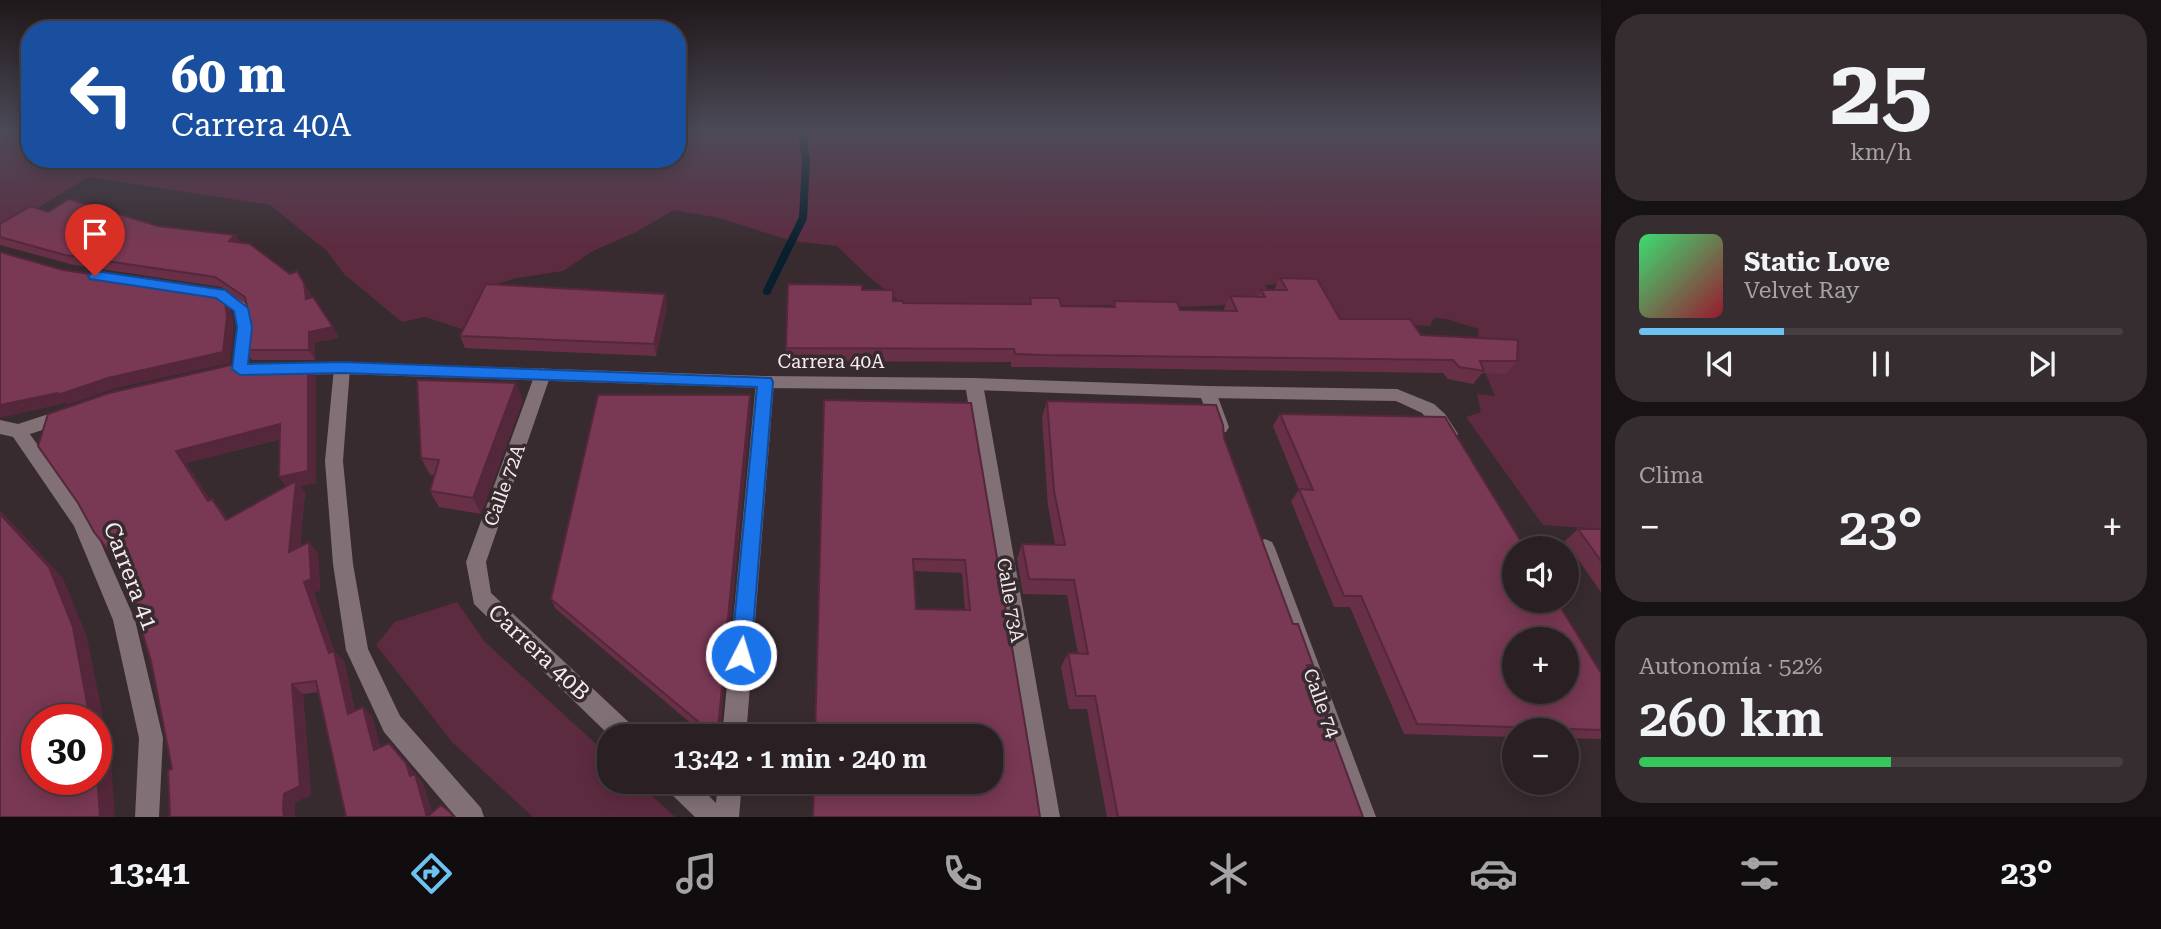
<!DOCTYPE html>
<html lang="es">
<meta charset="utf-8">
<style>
:root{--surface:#2a2023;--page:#362d30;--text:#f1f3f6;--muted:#a5a3a6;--line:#463e41;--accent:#6cc3f2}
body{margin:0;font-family:"Roboto Serif",serif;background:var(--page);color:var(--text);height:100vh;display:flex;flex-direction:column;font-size:26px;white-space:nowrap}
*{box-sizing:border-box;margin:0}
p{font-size:23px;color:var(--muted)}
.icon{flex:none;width:38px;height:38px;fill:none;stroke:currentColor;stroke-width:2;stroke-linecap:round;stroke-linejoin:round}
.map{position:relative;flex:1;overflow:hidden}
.drawer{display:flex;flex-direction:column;gap:14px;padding:14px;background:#171213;width:560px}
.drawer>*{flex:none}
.banner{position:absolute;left:21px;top:21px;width:665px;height:147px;border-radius:28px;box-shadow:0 4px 18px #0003,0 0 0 2px var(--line);background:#1a4fa0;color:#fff;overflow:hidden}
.buttons{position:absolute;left:1502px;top:536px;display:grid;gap:14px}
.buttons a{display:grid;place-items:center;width:77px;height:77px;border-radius:50%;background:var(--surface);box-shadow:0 4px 18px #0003,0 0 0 2px var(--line);font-size:35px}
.speed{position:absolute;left:21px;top:704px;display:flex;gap:14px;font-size:35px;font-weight:700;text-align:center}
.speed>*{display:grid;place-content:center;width:91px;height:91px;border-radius:50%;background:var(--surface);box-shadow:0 4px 18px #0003,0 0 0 2px var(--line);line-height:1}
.speed .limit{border:10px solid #d22;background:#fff;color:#111}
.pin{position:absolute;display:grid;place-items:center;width:60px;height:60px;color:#fff;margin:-72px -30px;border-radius:50% 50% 50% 0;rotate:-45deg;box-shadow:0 0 7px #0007}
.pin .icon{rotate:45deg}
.me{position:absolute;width:77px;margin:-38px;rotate:5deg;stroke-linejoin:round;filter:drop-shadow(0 0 5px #0008)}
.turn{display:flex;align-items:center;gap:24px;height:147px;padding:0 35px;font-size:32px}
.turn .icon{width:91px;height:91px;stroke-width:2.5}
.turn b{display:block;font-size:49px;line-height:60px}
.big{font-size:52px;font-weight:600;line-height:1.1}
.drawer .tile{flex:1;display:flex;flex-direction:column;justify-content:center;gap:10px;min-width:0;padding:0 24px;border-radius:28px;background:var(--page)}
.drawer .dial{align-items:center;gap:0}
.dial b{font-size:91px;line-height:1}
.song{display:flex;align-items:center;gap:21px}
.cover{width:84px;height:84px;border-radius:10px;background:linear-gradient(135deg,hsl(140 70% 55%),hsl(350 70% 35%))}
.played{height:7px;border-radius:4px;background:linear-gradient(90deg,var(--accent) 30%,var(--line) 30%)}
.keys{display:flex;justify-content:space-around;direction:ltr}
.heat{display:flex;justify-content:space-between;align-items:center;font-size:38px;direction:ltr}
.charge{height:10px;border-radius:5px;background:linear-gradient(90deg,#34c759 52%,var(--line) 0)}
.trip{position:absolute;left:597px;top:724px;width:406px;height:70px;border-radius:28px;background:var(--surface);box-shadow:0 4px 18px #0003,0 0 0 2px var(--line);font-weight:600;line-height:70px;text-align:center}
.dock{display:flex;height:112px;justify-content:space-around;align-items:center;background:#110d0e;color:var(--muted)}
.dock .icon{width:49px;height:49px}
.dock .current{color:var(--accent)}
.dock b{font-size:32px;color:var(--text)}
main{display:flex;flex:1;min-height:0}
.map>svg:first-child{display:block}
.green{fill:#5d2b40}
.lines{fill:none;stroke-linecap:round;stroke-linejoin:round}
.stream{stroke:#08202d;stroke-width:8}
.minor{fill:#817176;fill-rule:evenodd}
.tertiary{fill:#817176;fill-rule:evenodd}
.wall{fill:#683047;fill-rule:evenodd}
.shaded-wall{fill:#55273a}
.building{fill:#793853;stroke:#55273a;stroke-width:2;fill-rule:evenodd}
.route{fill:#1a73e8;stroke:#114b97;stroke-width:2}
.labels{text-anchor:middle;stroke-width:7;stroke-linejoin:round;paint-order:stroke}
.street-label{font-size:19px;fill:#f5ecef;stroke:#382b2f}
.near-street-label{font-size:23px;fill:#f5ecef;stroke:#382b2f}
</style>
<main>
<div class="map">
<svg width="1601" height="817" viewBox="0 0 1601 817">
<rect width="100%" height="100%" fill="#382b2f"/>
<path class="green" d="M0 132H30V159H677V132H1601V529L1543 525 1466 417 1481 412 1477 394 1495 396 1476 350 1479 329 1446 319 1434 318 1430 326 1335 322 1316 283 1265 285 1272 297C1217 311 1164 306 1107 305 1041 305 975 307 909 309L867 275 837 246 792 241 719 218 674 210 636 232 593 251 563 271 517 278 485 287 462 329 425 317 402 322 344 274 327 251 270 205 88 177 0 231Z
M457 602 485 642 609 756V782H637L675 817H533L453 743 376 645 395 622Z"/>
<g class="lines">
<path class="stream" d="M767 291 803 218 806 161 802 132"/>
<path class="minor" d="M133 276 220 289 247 304 253 327 246 373H234L232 369 237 327 234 311 216 299 128 285 125 281Z
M342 362 350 368 343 461 353 564 368 649 400 716 481 808 484 817H456L384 732 346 650 333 564 325 461 334 368Z
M543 368 551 374 486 562 491 593 636 729 640 737H611L474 604 466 562 535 374Z
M765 376 774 382 746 737H722L756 382Z
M974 378 983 384 1060 817H1036L965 384Z
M1207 386 1397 389 1434 404 1445 414 1458 434 1455 439H1443L1422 413 1396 401 1207 398 1201 397 1198 392 1201 387Z
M18 424 24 426 89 516 135 620 163 738 159 817H135L139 738 113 620 74 526 9 431 12 426Z
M665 782H695L716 803 718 782H742L739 817H695L668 791Z"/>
<path class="tertiary" d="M342 362 765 376 974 378 1207 386 1213 387 1216 392 1229 427 1226 432H1214L1201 398 974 390 765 388 342 374 288 375 280 369 288 363Z
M67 408 73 410 76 415 73 420 18 438 0 434V420L18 424Z
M1265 539 1272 542 1275 548 1376 817H1352L1255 548 1258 542Z"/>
</g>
<path class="wall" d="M48 212 235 235 240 242 310 293 311 298 333 327 339 338 315 342V360H252L245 350 249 317 246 304 221 287 74 265 0 245V224Z
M1280 278 1340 319 1421 335 1517 361 1506 374 1482 373 1473 384 1448 379 1443 373 1038 367H1011V362L786 361V348L862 290 903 303 1029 304 1030 298 1061 306 1112 307 1114 301 1180 310H1224V309L1230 296 1257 297 1261 290H1274Z
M665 294 667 306 656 356 465 348 460 336Z
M316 377V483L300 486 305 492 300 546 318 553 320 590 314 593 334 651 344 661 355 711 372 716 380 747 389 743 423 783 432 813 450 812 455 817H346L319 692 303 694 311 795 295 802V817H170L172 769 151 661 128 585 116 560 78 503ZM280 439 286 486 228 519 212 499 210 500 186 463Z
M523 400 481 514 439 507 430 491 434 475H430L421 458Z
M1047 401 1224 438 1293 624 1313 665 1308 670 1363 817H1107L1087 709H1069L1061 667 1068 653H1078L1067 595 1023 594 1017 559 1022 544H1055L1048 506 1042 417Z
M971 403 1040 817 815 737ZM914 571 962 573 965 610 916 609Z
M751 407 730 628 723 661 724 686 720 737H707L556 609 551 599Z
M1280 414 1601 673V739L1566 738V730H1514V737L1404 734 1350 607H1334L1291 501 1299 490 1273 426Z
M1578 529H1601V592L1565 541Z"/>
<path class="shaded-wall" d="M235 235 241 245 229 241Z
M304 283 310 293 312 309 306 299Z
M665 294 667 306 656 356 654 344Z
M225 302 232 313 234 327 230 363 116 388 67 405 66 403 0 418V405L108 378Z
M333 327 339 338 315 342V360L309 350V332Z
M308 365 316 377V483L300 486 305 492 298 563 289 552 288 489 279 477Z
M516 383 523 400 481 514 473 498Z
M750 395 751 407 730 628 723 661 724 686 720 737 718 730 721 652Z
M280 424 289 436 186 463 219 513 208 501 176 451Z
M212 499 222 511 237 531 226 520Z
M0 510 63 578 87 637 111 757 115 817H100L96 755V719H90L0 514Z
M309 542 318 553 320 590 314 593 335 652 334 651 344 661 358 723 348 714 329 653 304 582Z
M292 684 303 694 311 795 295 802V817H284L283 807Z
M363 707 372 716 383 759 374 750Z
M389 743 423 783 433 817H427L410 776Z"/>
<path class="building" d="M69 199 158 226 235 235 229 241 250 244 290 274 297 271 304 283 306 299 313 297 333 327 309 332V350H245L249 317 245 297 215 277 65 255 0 237V224L31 206 48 212Z
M0 252 63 270 208 291 225 302 227 317 223 352 108 378 58 395V393L0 405Z
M1280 278 1317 279 1340 319H1410L1421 335 1518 340 1517 361H1480L1484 371 1459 367 1453 360 1042 355 1015 354 1014 349 786 348 788 284 862 285V290H893V301H903V303L1031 304 1030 298H1059L1061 306 1115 307 1114 301 1177 302 1180 310 1237 311 1230 296 1265 297 1261 290H1287Z
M486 284 665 294 654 344 460 336Z
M231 365H308V471L279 477 280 424 176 451 208 501 212 499 226 520 296 481 289 552 309 542 311 579 304 582 329 653 334 651 348 714 363 707 374 750 389 743 406 763 410 776 415 774 427 817H346L316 681 292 684 300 786 284 794 283 807 284 817H170L168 770 172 769 151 661 128 585 116 560 94 532 78 503 38 446 48 414 109 393Z
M417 380 516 383 473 498 430 491 439 460 421 458Z
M598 395H750L728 618 721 652 723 677 718 730 707 729 551 599Z
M824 400 971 403 1035 784 1040 817H813L814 782H990V737H815ZM913 559 965 560 970 610 916 609Z
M1047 401 1216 405 1223 425 1224 438 1293 624H1298L1313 665H1307L1363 817H1118L1095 696H1076L1068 653 1088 654 1074 580 1029 579 1022 544 1065 545 1054 491Z
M1280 414 1445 417 1525 548H1514V600H1556L1601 673V730L1417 724 1361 596H1344L1299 489 1313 490ZM1514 639H1566V691H1514Z
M0 514 49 567 73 627 90 719H37V779H96V755L100 817H0Z
M1578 529H1601V561Z
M441 805 450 812 454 817H427Z"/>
<linearGradient id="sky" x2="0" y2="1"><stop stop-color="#1f181a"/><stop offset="0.53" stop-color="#4d4a58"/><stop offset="1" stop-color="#4d4a58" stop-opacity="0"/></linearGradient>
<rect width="1601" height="247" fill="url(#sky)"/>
<path class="route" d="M95 271 225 290 248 308 252 327 248 364 342 362 771 378 773 382 751 655 748 661 741 664 734 661 731 655 757 387 342 373 240 375 232 369 237 327 234 311 216 298 90 279 88 276Z"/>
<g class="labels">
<g class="street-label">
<text x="831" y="368">Carrera 40A</text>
<text transform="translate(504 485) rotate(-70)" y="7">Calle 72A</text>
<text transform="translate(1011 600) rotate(80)" y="7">Calle 73A</text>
<text transform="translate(1322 703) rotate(70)" y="7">Calle 74</text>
</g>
<g class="near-street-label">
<text transform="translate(131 576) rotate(69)" y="8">Carrera 41</text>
<text transform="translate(539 652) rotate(43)" y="8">Carrera 40B</text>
</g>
</g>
</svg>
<div class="buttons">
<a><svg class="icon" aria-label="sound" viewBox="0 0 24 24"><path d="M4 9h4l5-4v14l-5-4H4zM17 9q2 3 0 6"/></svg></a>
<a>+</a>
<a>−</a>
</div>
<div class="speed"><div class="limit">30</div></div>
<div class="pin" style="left:95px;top:276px;background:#d93025"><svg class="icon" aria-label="arrive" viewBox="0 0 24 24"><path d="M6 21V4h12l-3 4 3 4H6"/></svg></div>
<svg class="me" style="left:741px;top:655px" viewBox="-20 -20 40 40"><circle r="17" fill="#1a73e8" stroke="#fff" stroke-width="3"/><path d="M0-11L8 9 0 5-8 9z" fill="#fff"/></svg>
<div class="trip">13:42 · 1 min · 240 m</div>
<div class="banner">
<div class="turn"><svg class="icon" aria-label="left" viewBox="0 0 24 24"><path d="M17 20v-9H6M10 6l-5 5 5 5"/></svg><div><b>60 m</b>Carrera 40A</div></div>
</div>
</div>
<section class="drawer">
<div class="tile dial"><b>25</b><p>km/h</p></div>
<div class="tile">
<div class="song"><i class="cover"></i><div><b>Static Love</b><p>Velvet Ray</p></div></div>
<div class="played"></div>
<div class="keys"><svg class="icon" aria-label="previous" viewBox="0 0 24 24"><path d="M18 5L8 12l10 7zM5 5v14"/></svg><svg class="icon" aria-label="pause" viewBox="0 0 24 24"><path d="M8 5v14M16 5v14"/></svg><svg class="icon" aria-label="next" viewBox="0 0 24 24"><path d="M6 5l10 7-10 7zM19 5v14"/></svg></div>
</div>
<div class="tile"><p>Clima</p>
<div class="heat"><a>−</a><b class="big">23°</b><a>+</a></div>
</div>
<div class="tile"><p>Autonomía · 52%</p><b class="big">260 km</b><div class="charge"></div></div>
</section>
</main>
<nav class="dock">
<b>13:41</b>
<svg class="icon current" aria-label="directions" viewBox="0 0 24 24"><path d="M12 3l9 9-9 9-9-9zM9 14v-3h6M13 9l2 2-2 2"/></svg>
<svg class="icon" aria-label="music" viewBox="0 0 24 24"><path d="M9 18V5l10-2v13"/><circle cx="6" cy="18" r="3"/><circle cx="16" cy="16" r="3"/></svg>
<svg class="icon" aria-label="phone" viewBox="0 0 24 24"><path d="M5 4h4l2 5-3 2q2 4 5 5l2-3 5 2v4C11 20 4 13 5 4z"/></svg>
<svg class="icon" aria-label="climate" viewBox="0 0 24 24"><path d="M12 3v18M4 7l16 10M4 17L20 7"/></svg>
<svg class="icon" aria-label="car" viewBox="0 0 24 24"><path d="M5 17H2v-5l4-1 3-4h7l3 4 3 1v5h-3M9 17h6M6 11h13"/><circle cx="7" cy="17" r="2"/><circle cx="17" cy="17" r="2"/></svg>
<svg class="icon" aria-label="filters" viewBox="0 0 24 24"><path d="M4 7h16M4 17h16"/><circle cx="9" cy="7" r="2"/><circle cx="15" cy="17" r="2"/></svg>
<b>23°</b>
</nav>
